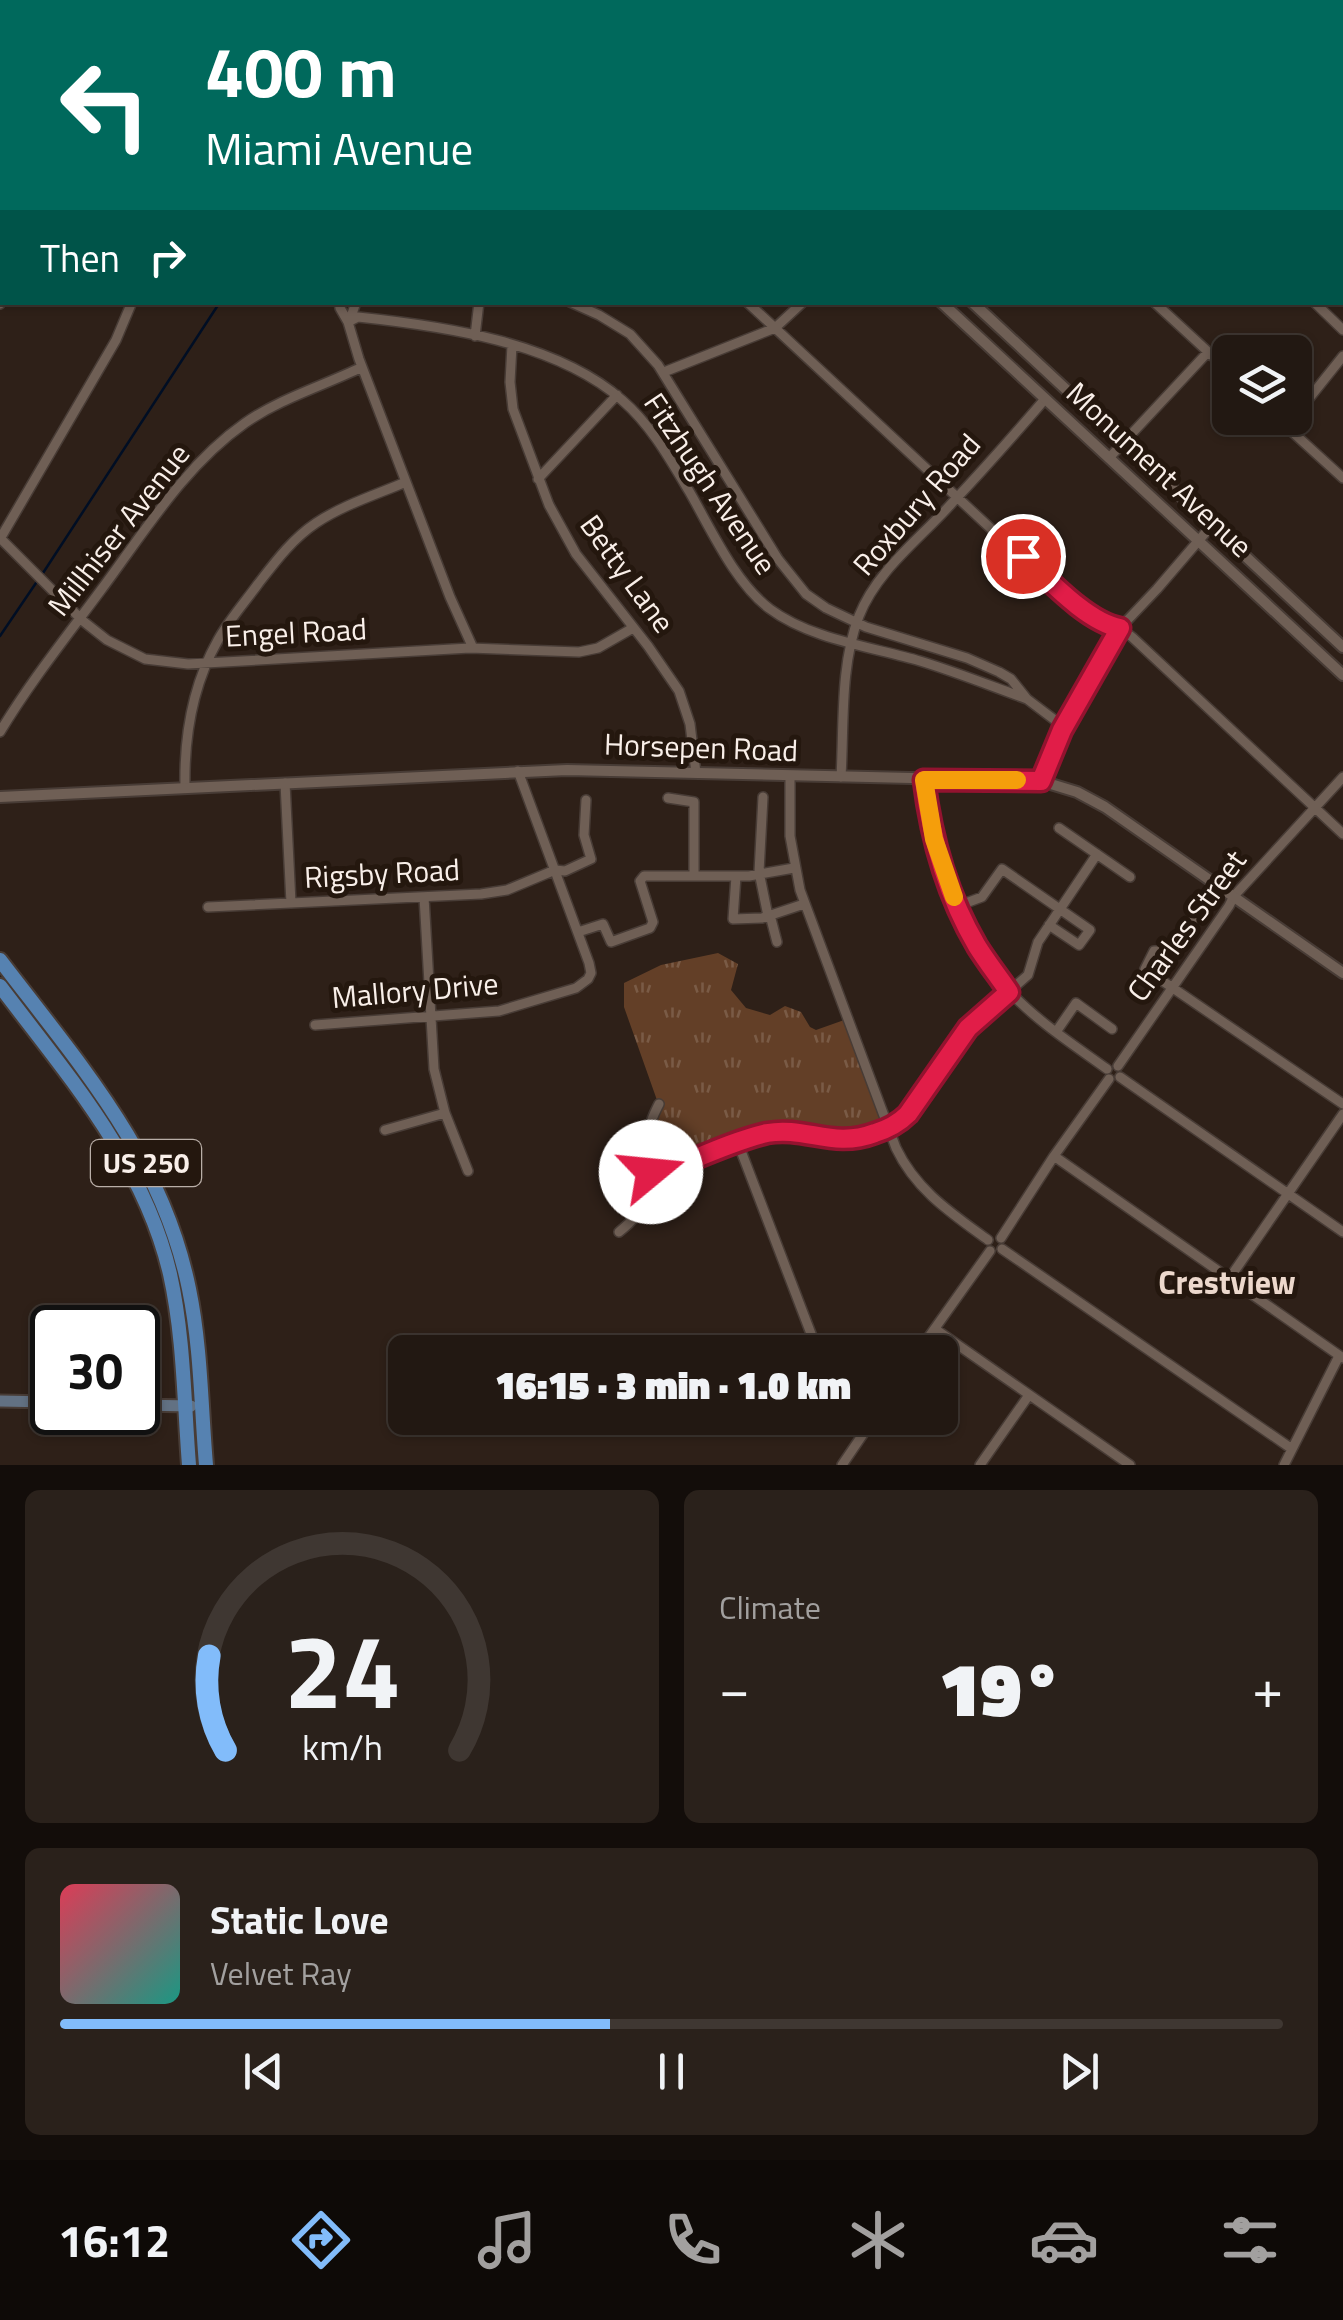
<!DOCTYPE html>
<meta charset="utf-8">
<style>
:root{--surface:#221812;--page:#2a211b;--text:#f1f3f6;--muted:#a2a09f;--line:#3f3732;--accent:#82bcfa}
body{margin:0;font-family:"Titillium Web",sans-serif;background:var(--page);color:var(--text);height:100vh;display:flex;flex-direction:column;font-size:38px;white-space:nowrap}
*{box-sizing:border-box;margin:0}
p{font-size:32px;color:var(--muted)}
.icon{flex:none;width:55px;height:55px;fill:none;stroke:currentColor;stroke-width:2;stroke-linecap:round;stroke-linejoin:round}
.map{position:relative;height:1465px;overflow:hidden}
.side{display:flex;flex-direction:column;gap:25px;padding:25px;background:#130d0a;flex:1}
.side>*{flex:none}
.banner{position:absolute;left:0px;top:0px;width:1345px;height:305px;box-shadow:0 2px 8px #0004,0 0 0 2px var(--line);background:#00695c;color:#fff;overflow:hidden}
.tools{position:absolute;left:1212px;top:335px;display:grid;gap:20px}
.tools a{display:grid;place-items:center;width:100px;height:100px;border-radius:15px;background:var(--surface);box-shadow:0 2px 8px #0004,0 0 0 2px var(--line);font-size:50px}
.speed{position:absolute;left:30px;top:1305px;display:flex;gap:20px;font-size:50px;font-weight:700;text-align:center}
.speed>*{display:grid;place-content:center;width:130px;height:130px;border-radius:50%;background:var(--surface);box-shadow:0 2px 8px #0004,0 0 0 2px var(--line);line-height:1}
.speed .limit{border:5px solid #111;border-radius:15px;background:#fff;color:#111}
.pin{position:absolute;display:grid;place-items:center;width:85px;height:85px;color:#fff;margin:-42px;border:5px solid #fff;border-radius:50%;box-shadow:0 2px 10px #0007}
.me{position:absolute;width:110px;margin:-55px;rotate:73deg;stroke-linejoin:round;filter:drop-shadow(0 0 8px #0008)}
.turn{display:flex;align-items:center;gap:35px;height:210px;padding:0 40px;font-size:45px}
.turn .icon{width:130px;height:130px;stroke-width:2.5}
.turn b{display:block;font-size:70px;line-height:85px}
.then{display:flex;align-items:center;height:95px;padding:0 40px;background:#0003;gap:20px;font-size:38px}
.big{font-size:75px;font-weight:800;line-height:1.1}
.side .tile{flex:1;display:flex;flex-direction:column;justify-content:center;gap:15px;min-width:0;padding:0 35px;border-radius:15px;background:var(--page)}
.side .dial{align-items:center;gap:0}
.dial svg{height:260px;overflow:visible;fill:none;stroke:var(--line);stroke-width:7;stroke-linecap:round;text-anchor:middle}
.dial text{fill:var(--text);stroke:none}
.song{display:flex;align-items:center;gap:30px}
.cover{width:120px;height:120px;border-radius:15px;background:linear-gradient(135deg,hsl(350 70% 55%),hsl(170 70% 35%))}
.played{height:10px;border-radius:5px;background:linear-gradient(90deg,var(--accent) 45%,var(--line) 45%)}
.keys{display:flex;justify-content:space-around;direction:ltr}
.heat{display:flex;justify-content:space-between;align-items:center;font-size:55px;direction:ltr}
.side .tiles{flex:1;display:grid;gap:25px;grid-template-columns:1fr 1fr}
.tile:last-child{grid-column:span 2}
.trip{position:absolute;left:388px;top:1335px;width:570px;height:100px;border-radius:15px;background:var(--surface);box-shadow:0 2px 8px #0004,0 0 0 2px var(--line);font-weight:800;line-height:100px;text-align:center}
.menu{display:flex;height:160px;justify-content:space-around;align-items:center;background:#0e0a07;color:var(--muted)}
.menu .icon{width:70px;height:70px}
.menu .active{color:var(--accent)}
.menu b{font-size:45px;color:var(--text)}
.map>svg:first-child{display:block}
.park{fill:url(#park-tufts)}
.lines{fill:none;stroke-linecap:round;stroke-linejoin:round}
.stream{stroke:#000e24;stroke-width:2.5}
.minor-casing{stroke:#483c36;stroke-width:12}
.tertiary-casing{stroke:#483c36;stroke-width:14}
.secondary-casing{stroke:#483c36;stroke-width:15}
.primary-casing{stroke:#483c36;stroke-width:18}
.minor{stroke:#6f5f55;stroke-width:9}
.tertiary{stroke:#6f5f55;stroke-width:10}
.secondary{stroke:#627183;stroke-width:11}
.primary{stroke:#5682b1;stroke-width:14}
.route-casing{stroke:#92132f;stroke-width:25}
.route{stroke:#e11d48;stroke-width:18}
.slow{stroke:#f59e0b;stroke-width:18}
.labels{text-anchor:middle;stroke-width:10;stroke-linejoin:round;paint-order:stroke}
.shield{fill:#24170e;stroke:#b9aea7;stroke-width:2.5}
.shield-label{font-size:28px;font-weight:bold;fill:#f9efe9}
.street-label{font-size:30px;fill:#f9efe9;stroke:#24170e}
.neighbourhood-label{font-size:32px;font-weight:bold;fill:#ecd8cc;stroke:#24170e}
</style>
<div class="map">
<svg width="1343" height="1465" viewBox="0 0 1343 1465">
<defs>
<pattern id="park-tufts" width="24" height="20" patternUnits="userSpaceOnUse" patternTransform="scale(2.5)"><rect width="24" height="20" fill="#633f27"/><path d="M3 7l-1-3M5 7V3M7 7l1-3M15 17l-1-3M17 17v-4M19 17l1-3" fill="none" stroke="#7a5b46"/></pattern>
</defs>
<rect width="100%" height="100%" fill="#2e2018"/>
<path class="park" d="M718 953 738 964 731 990 746 1008 770 1015 785 1006 801 1012 810 1027 816 1030 847 1019 888 1129 858 1138 774 1132 652 1175 649 1121 658 1103 624 1007V983L661 965Z"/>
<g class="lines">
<path class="stream" d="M43 573 220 302
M0 636 38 580"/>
<g class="minor-casing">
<path id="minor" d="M225 0 232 2
M820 0 823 2
M1259 0V2
M22 2 23 0
M140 2 141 0
M259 2V0
M331 2 333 0
M506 2 508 0
M527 2 530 0
M633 2 635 0
M885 2 887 0
M1001 2 1003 0
M1342 48 1343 47
M0 67 2 61
M1342 193H1343
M0 204 2 206
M339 302 340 308 348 322 359 359 450 597 473 648
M570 302 599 315 630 334 658 365 778 559 806 594 826 608 866 627 967 658 999 672 1011 679 1027 699 1064 727
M747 302 1015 551 1069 598 1102 621 1120 628 1132 637 1343 834
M1154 302 1230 372
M1314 302 1343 330
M0 304 2 300
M350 320 356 302
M348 322 358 317C443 326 556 342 622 400 651 425 670 459 689 491 711 529 735 583 770 609 810 639 872 647 920 661 956 672 991 686 1027 699
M475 336 479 302
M512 345 510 382 513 409 549 505 576 554 648 646 679 691 690 724 696 773
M664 372 775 328 803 302
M1295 416 1343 356
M1277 418 1343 478
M1109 458 1208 352
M538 479 617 395
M0 538 83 621 107 640 145 659 188 664 470 648 579 652 598 648 633 628
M0 539 116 340 132 302
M0 732C30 682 67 636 101 590 145 531 185 465 245 423 281 398 323 386 362 367
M790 776V836L800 890 896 1148C916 1190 951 1213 988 1240
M841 777C844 725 840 665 859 616 877 570 920 539 952 503 984 469 1015 434 1045 399
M924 780C932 846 952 912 992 967 997 975 1003 985 1010 992 1038 1022 1074 1045 1107 1069
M1041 781 1062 730 1120 628 1157 589 1212 525
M285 783 291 903
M185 787C184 735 192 686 218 640 229 620 245 602 258 584 275 562 292 539 316 523 343 505 375 495 406 482
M763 797 759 872 768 916
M668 798 694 802V876
M1059 828 1130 877
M736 876 733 919 762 918 804 904
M424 897 434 1069 445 1113 468 1171
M958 906 982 897 1002 869 1090 930 1079 945 1049 925
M208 907 481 894 507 890 555 870 565 871 591 859 584 835 586 800
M770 915 777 942
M1193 921 1173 951H1154L1145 969 1343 1104
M578 932 603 924 611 942 650 928 653 922 640 881 644 876H749L794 868
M315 1025 499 1011 576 988 588 979 591 973 589 963 518 771
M1056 1032 1076 1003 1112 1029
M1118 1066 1229 906 1234 896 1343 777
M1120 1077 1343 1232
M385 1130 445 1113
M738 1143 818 1352
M1054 1156 1343 1358
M651 1172 665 1171C698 1158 732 1141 767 1134 806 1126 833 1148 875 1133 888 1129 898 1124 908 1114L968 1028 1028 975 1038 942 1097 854
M619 1232C664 1197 644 1172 650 1127 651 1119 655 1112 659 1104
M1001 1238 1054 1156 1109 1079
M1002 1249 1292 1449
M1229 1279 1343 1114
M935 1329 1130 1465
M918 1352 990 1251
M842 1465 874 1418
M980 1465 1029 1395
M1284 1465 1339 1356"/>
</g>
<g class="tertiary-casing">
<path id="tertiary" d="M615 0 617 2
M647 0 649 2
M941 302 1343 675
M972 302 1343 647
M0 797 567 770 1041 781 1077 792 1105 807 1343 973"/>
</g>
<g class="secondary-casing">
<path id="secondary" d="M0 1401 52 1402
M138 1405 191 1406"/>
</g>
<g class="primary-casing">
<path id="primary" d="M0 960C80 1065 162 1156 189 1289 201 1347 201 1407 206 1465
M0 986C68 1076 144 1162 170 1274 184 1337 184 1402 189 1465"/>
</g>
<use href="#minor" class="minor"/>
<use href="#tertiary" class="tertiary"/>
<use href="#secondary" class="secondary"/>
<use href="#primary" class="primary"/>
</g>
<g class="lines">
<g class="route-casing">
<path id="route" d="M651 1172 665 1171C698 1158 733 1141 767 1133 806 1126 833 1149 875 1133 888 1129 898 1124 908 1114L968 1028 1009 992C998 976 987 962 977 946 947 895 931 838 924 780L1041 781 1062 730 1120 628C1087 622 1048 579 1023 556"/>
</g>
<use href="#route" class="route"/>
<path class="slow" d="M954 897 934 839 924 780H1017"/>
</g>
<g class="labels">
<rect class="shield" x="91" y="1140" width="110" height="46" rx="8"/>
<g class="shield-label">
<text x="146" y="1173">US 250</text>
</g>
<g class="street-label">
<text transform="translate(1159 470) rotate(43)" y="10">Monument Avenue</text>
<text transform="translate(710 484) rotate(56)" y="10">Fitzhugh Avenue</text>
<text transform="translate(917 505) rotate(-49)" y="10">Roxbury Road</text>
<text transform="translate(119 530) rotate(-52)" y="10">Millhiser Avenue</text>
<text transform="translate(627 574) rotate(54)" y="10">Betty Lane</text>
<text transform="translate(296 633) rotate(-3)" y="10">Engel Road</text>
<text transform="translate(701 748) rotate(2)" y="10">Horsepen Road</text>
<text transform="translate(382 874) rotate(-3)" y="10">Rigsby Road</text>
<text transform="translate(1187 926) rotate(-54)" y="10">Charles Street</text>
<text transform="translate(415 991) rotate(-5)" y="10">Mallory Drive</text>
</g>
<g class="neighbourhood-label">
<text x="1227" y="1294">Crestview</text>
</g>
</g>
</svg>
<div class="tools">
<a><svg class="icon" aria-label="layers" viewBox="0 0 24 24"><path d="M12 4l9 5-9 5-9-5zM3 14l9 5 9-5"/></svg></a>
</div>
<div class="speed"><div class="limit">30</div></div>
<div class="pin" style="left:1023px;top:556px;background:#d93025"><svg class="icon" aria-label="arrive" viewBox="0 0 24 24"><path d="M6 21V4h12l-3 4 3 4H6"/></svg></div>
<svg class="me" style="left:651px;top:1172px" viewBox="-20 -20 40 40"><circle r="19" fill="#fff"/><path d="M0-13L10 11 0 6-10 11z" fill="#e11d48"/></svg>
<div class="trip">16:15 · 3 min · 1.0 km</div>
<div class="banner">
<div class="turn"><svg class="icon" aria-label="left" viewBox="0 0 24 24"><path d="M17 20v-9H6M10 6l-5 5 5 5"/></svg><div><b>400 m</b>Miami Avenue</div></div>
<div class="then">Then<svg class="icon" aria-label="right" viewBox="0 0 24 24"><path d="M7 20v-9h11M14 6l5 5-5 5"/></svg></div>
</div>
</div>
<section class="side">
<div class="tiles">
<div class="tile dial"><svg viewBox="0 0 100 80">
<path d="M14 69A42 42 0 1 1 86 69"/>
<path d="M14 69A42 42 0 0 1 9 40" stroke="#82bcfa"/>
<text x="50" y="56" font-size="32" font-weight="700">24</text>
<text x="50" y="72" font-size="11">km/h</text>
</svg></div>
<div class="tile"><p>Climate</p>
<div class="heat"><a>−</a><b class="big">19°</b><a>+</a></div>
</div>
<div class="tile">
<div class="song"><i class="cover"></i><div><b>Static Love</b><p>Velvet Ray</p></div></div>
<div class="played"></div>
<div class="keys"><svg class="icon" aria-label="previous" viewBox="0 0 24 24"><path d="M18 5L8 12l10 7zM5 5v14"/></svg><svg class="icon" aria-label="pause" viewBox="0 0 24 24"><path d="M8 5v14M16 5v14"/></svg><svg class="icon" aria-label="next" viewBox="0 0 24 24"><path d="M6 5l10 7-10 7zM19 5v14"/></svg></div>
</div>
</div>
</section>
<nav class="menu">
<b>16:12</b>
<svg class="icon active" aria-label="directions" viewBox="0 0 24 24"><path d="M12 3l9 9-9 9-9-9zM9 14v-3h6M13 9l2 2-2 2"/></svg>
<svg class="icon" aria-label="music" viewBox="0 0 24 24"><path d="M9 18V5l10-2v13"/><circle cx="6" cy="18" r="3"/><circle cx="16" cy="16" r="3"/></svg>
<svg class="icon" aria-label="phone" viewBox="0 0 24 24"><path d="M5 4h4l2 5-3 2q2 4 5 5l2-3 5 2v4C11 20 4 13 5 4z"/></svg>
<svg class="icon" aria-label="climate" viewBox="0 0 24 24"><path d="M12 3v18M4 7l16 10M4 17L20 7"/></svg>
<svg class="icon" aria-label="car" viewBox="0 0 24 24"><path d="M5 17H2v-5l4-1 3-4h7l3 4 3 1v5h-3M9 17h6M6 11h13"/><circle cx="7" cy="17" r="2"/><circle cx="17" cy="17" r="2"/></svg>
<svg class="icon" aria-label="filters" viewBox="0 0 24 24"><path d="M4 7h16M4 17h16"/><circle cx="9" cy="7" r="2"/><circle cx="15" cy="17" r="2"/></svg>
</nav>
